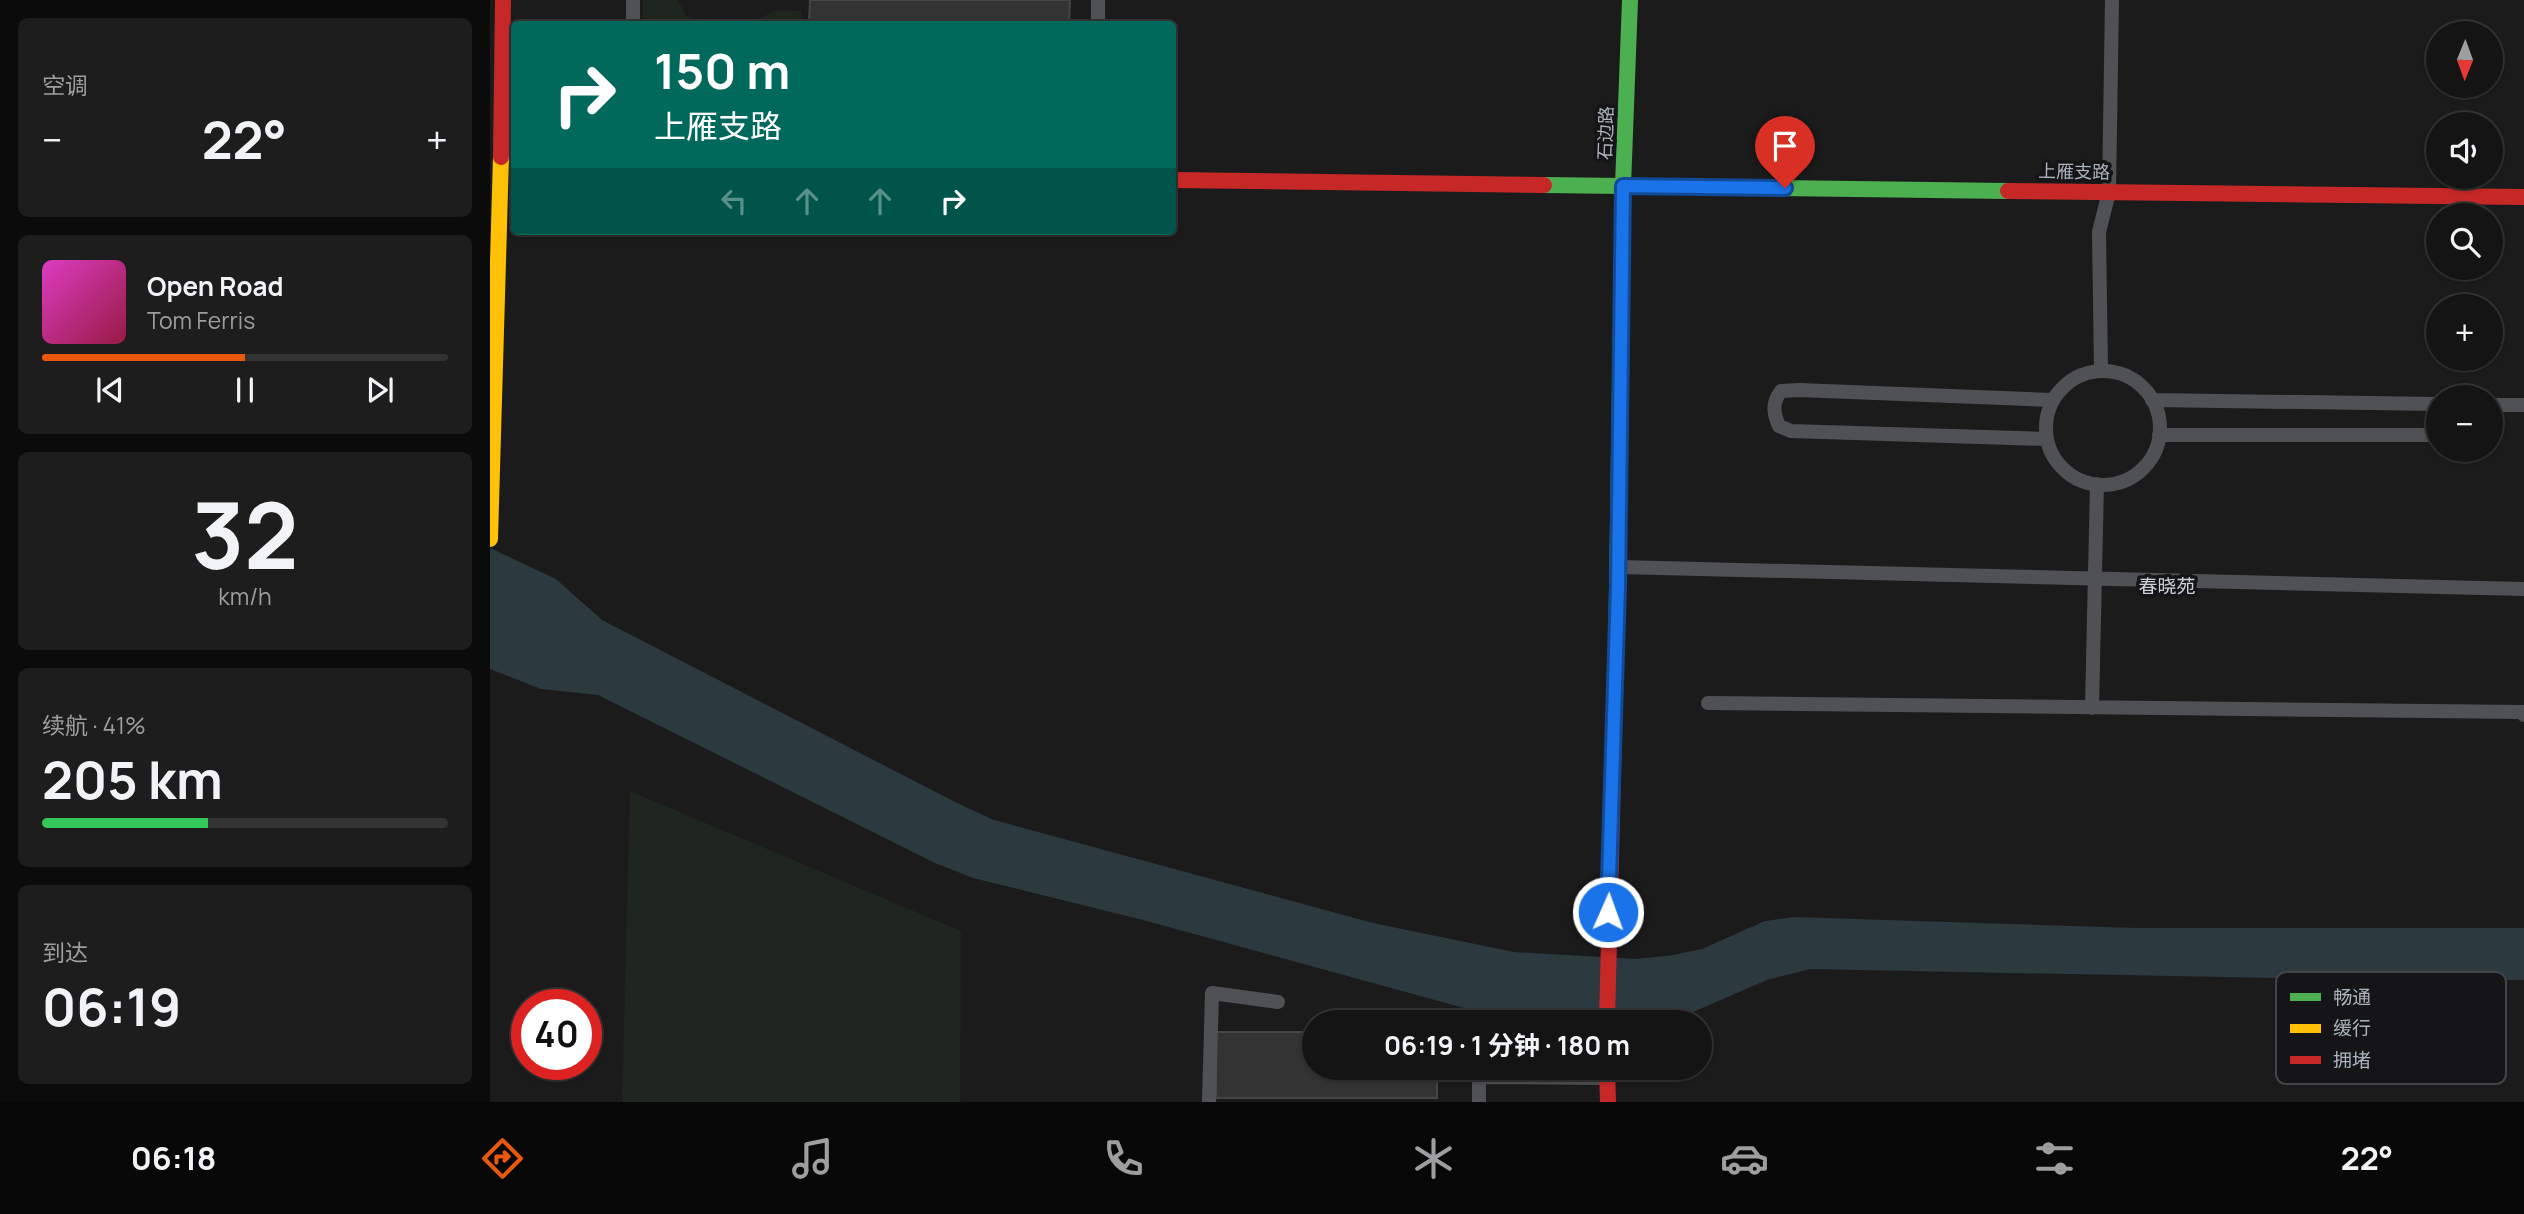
<!DOCTYPE html>
<html lang="zh">
<meta charset="utf-8">
<style>
:root{--surface:#141415;--page:#1d1d1e;--text:#f1f3f6;--muted:#9d9ea0;--line:#333334;--accent:#ea580c}
body{margin:0;font-family:Manrope,"Noto Sans SC",sans-serif;background:var(--page);color:var(--text);height:100vh;display:flex;flex-direction:column;font-size:26px;white-space:nowrap}
*{box-sizing:border-box;margin:0}
p{font-size:23px;color:var(--muted)}
.icon{flex:none;width:38px;height:38px;fill:none;stroke:currentColor;stroke-width:2;stroke-linecap:round;stroke-linejoin:round}
.map{position:relative;flex:1;overflow:hidden}
.drawer{display:flex;flex-direction:column;gap:18px;padding:18px;background:#0b0b0c;width:490px}
.drawer>*{flex:none}
.guide{position:absolute;left:21px;top:21px;width:665px;height:214px;border-radius:7px;box-shadow:0 2px 5px #0004,0 0 0 2px var(--line);background:#00695c;color:#fff;overflow:hidden}
.needle{width:46px;rotate:181deg}
.fabs{position:absolute;left:1936px;top:21px;display:grid;gap:14px}
.fabs a{display:grid;place-items:center;width:77px;height:77px;border-radius:50%;background:var(--surface);box-shadow:0 2px 5px #0004,0 0 0 2px var(--line);font-size:35px}
.speed{position:absolute;left:21px;top:989px;display:flex;gap:14px;font-size:35px;font-weight:700;text-align:center}
.speed>*{display:grid;place-content:center;width:91px;height:91px;border-radius:50%;background:var(--surface);box-shadow:0 2px 5px #0004,0 0 0 2px var(--line);line-height:1}
.speed .limit{border:10px solid #d22;background:#fff;color:#111}
.pin{position:absolute;display:grid;place-items:center;width:60px;height:60px;color:#fff;margin:-72px -30px;border-radius:50% 50% 50% 0;rotate:-45deg;box-shadow:0 0 7px #0007}
.pin .icon{rotate:45deg}
.me{position:absolute;width:77px;margin:-38px;rotate:2deg;stroke-linejoin:round;filter:drop-shadow(0 0 5px #0008)}
.turn{display:flex;align-items:center;gap:24px;height:147px;padding:0 28px;font-size:32px}
.turn .icon{width:91px;height:91px;stroke-width:2.5}
.turn b{display:block;font-size:49px;line-height:60px}
.lanes{display:flex;align-items:center;height:66px;padding:0 28px;background:#0003;justify-content:center;gap:35px;direction:ltr}
.lanes .off{opacity:.35}
.big{font-size:52px;font-weight:700;line-height:1.1}
.drawer .card{flex:1;display:flex;flex-direction:column;justify-content:center;gap:10px;min-width:0;padding:0 24px;border-radius:10px;background:var(--page)}
.drawer .dial{align-items:center;gap:0}
.dial b{font-size:91px;line-height:1}
.song{display:flex;align-items:center;gap:21px}
.cover{width:84px;height:84px;border-radius:10px;background:linear-gradient(135deg,hsl(310 70% 55%),hsl(340 70% 35%))}
.played{height:7px;border-radius:4px;background:linear-gradient(90deg,var(--accent) 50%,var(--line) 50%)}
.keys{display:flex;justify-content:space-around;direction:ltr}
.heat{display:flex;justify-content:space-between;align-items:center;font-size:38px;direction:ltr}
.charge{height:10px;border-radius:5px;background:linear-gradient(90deg,#34c759 41%,var(--line) 0)}
.trip{position:absolute;left:812px;top:1010px;width:410px;height:70px;border-radius:35px;background:var(--surface);box-shadow:0 2px 5px #0004,0 0 0 2px var(--line);font-weight:700;line-height:70px;text-align:center}
.tab-bar{display:flex;height:112px;justify-content:space-around;align-items:center;background:#080808;color:var(--muted)}
.tab-bar .icon{width:49px;height:49px}
.tab-bar .current{color:var(--accent)}
.tab-bar b{font-size:32px;color:var(--text)}
main{display:flex;flex:1;min-height:0}
.map>svg:first-child{display:block}
.green{fill:#1e261f}
.water{fill:#2c393f}
.building{fill:#333334;stroke:#444548;stroke-width:2}
.lines{fill:none;stroke-linecap:round;stroke-linejoin:round}
.lane{stroke:#4f5154;stroke-width:14}
.fast{stroke:#4caf50;stroke-width:16}
.slow{stroke:#ffc107;stroke-width:16}
.jam{stroke:#c62828;stroke-width:16}
.route-casing{stroke:#114b97;stroke-width:18}
.route{stroke:#1a73e8;stroke-width:12}
.labels{text-anchor:middle;stroke-width:7;stroke-linejoin:round;paint-order:stroke}
.street-label{font-size:18px;fill:#abb3bd;stroke:#151518}
.neighbourhood-label{font-size:19px;fill:#cdd1d9;stroke:#151518}
.key{fill:#151518;stroke:#42444a;stroke-width:2}
.key-label{font-size:19px;fill:#abb3bd}
</style>
<main>
<section class="drawer">
<div class="card"><p>空调</p>
<div class="heat"><a>−</a><b class="big">22°</b><a>+</a></div>
</div>
<div class="card">
<div class="song"><i class="cover"></i><div><b>Open Road</b><p>Tom Ferris</p></div></div>
<div class="played"></div>
<div class="keys"><svg class="icon" aria-label="previous" viewBox="0 0 24 24"><path d="M18 5L8 12l10 7zM5 5v14"/></svg><svg class="icon" aria-label="pause" viewBox="0 0 24 24"><path d="M8 5v14M16 5v14"/></svg><svg class="icon" aria-label="next" viewBox="0 0 24 24"><path d="M6 5l10 7-10 7zM19 5v14"/></svg></div>
</div>
<div class="card dial"><b>32</b><p>km/h</p></div>
<div class="card"><p>续航 · 41%</p><b class="big">205 km</b><div class="charge"></div></div>
<div class="card"><p>到达</p><b class="big">06:19</b></div>
</section>
<div class="map">
<svg width="2034" height="1102" viewBox="0 0 2034 1102">
<rect width="100%" height="100%" fill="#1b1b1c"/>
<path class="green" d="M153 0H188L196 16 218 24H153Z
M286 10 311 11V24H259Z
M140 791 471 931 470 1102H132Z"/>
<path class="water" d="M0 548 66 579 112 620 469 804 504 820 883 923 1024 952 1146 959 1183 955 1212 949 1275 921 1304 917 1647 928H2034V980L1832 979 1320 969 1277 980 1189 1018 1152 1022H1025L653 920 483 878 445 863 108 695 51 689 0 669Z"/>
<path class="building" d="M320 0H580L579 24H319Z
M726 1032H824V1068H947V1098H726Z"/>
<g class="lines">
<path class="lane" d="M143 24V0
M608 24V0
M1611 370 1609 232 1619 192 1622 0
M1556 428a57 57 0 1 1 114 0a57 57 0 1 1-114 0Z
M1662 400 1948 404
M2000 405H2034
M1669 435H1948
M1556 439 1301 431 1289 426C1283 412 1282 403 1291 391L1309 390 1562 400
M1129 567 2034 589
M1218 703 2033 712 2034 715
M1602 708 1607 484
M719 1102 722 993 788 1002
M989 1102V1077L1116 1078"/>
<path class="fast" d="M1054 185 1518 191
M1126 655 1133 186 1140 0"/>
<path class="slow" d="M0 539 11 157"/>
<path class="jam" d="M11 157 13 0
M682 180 1054 185
M1518 191 2034 197
M1117 1022 1126 655
M1117 1068 1118 1102"/>
</g>
<g class="lines">
<g class="route-casing">
<path id="route" d="M1118 912 1128 587 1133 186 1295 188"/>
</g>
<use href="#route" class="route"/>
</g>
<g class="labels">
<g class="street-label">
<text transform="translate(1116 133) rotate(-88)" y="6">石边路</text>
<text transform="translate(1584 172) rotate(1)" y="6">上雁支路</text>
</g>
<g class="neighbourhood-label">
<text x="1677" y="593">春晓苑</text>
</g>
</g>
<rect x="1786" y="972" width="230" height="112" rx="10" class="key"/>
<rect x="1800" y="993" width="31" height="8" fill="#4caf50"/>
<rect x="1800" y="1024" width="31" height="9" fill="#ffc107"/>
<rect x="1800" y="1056" width="31" height="8" fill="#c62828"/>
<g class="key-label">
<text x="1843" y="1004">畅通</text>
<text x="1843" y="1035">缓行</text>
<text x="1843" y="1067">拥堵</text>
</g>
</svg>
<div class="fabs">
<a><svg class="needle" viewBox="-14 -14 28 28"><path d="M0-13l5 13h-10z" fill="#e53935"/><path d="M0 13l5-13h-10z" fill="#9d9ea0"/></svg></a>
<a><svg class="icon" aria-label="sound" viewBox="0 0 24 24"><path d="M4 9h4l5-4v14l-5-4H4zM17 9q2 3 0 6"/></svg></a>
<a><svg class="icon" aria-label="search" viewBox="0 0 24 24"><circle cx="10" cy="10" r="6"/><path d="M15 15l6 6"/></svg></a>
<a>+</a>
<a>−</a>
</div>
<div class="speed"><div class="limit">40</div></div>
<div class="pin" style="left:1295px;top:188px;background:#d93025"><svg class="icon" aria-label="arrive" viewBox="0 0 24 24"><path d="M6 21V4h12l-3 4 3 4H6"/></svg></div>
<svg class="me" style="left:1118px;top:912px" viewBox="-20 -20 40 40"><circle r="17" fill="#1a73e8" stroke="#fff" stroke-width="3"/><path d="M0-11L8 9 0 5-8 9z" fill="#fff"/></svg>
<div class="trip">06:19 · 1 分钟 · 180 m</div>
<div class="guide">
<div class="turn"><svg class="icon" aria-label="right" viewBox="0 0 24 24"><path d="M7 20v-9h11M14 6l5 5-5 5"/></svg><div><b>150 m</b>上雁支路</div></div>
<div class="lanes"><svg class="icon off" aria-label="left" viewBox="0 0 24 24"><path d="M17 20v-9H6M10 6l-5 5 5 5"/></svg><svg class="icon off" aria-label="ahead" viewBox="0 0 24 24"><path d="M12 20V5M6 11l6-6 6 6"/></svg><svg class="icon off" aria-label="ahead" viewBox="0 0 24 24"><path d="M12 20V5M6 11l6-6 6 6"/></svg><svg class="icon" aria-label="right" viewBox="0 0 24 24"><path d="M7 20v-9h11M14 6l5 5-5 5"/></svg></div>
</div>
</div>
</main>
<nav class="tab-bar">
<b>06:18</b>
<svg class="icon current" aria-label="directions" viewBox="0 0 24 24"><path d="M12 3l9 9-9 9-9-9zM9 14v-3h6M13 9l2 2-2 2"/></svg>
<svg class="icon" aria-label="music" viewBox="0 0 24 24"><path d="M9 18V5l10-2v13"/><circle cx="6" cy="18" r="3"/><circle cx="16" cy="16" r="3"/></svg>
<svg class="icon" aria-label="phone" viewBox="0 0 24 24"><path d="M5 4h4l2 5-3 2q2 4 5 5l2-3 5 2v4C11 20 4 13 5 4z"/></svg>
<svg class="icon" aria-label="climate" viewBox="0 0 24 24"><path d="M12 3v18M4 7l16 10M4 17L20 7"/></svg>
<svg class="icon" aria-label="car" viewBox="0 0 24 24"><path d="M5 17H2v-5l4-1 3-4h7l3 4 3 1v5h-3M9 17h6M6 11h13"/><circle cx="7" cy="17" r="2"/><circle cx="17" cy="17" r="2"/></svg>
<svg class="icon" aria-label="filters" viewBox="0 0 24 24"><path d="M4 7h16M4 17h16"/><circle cx="9" cy="7" r="2"/><circle cx="15" cy="17" r="2"/></svg>
<b>22°</b>
</nav>
